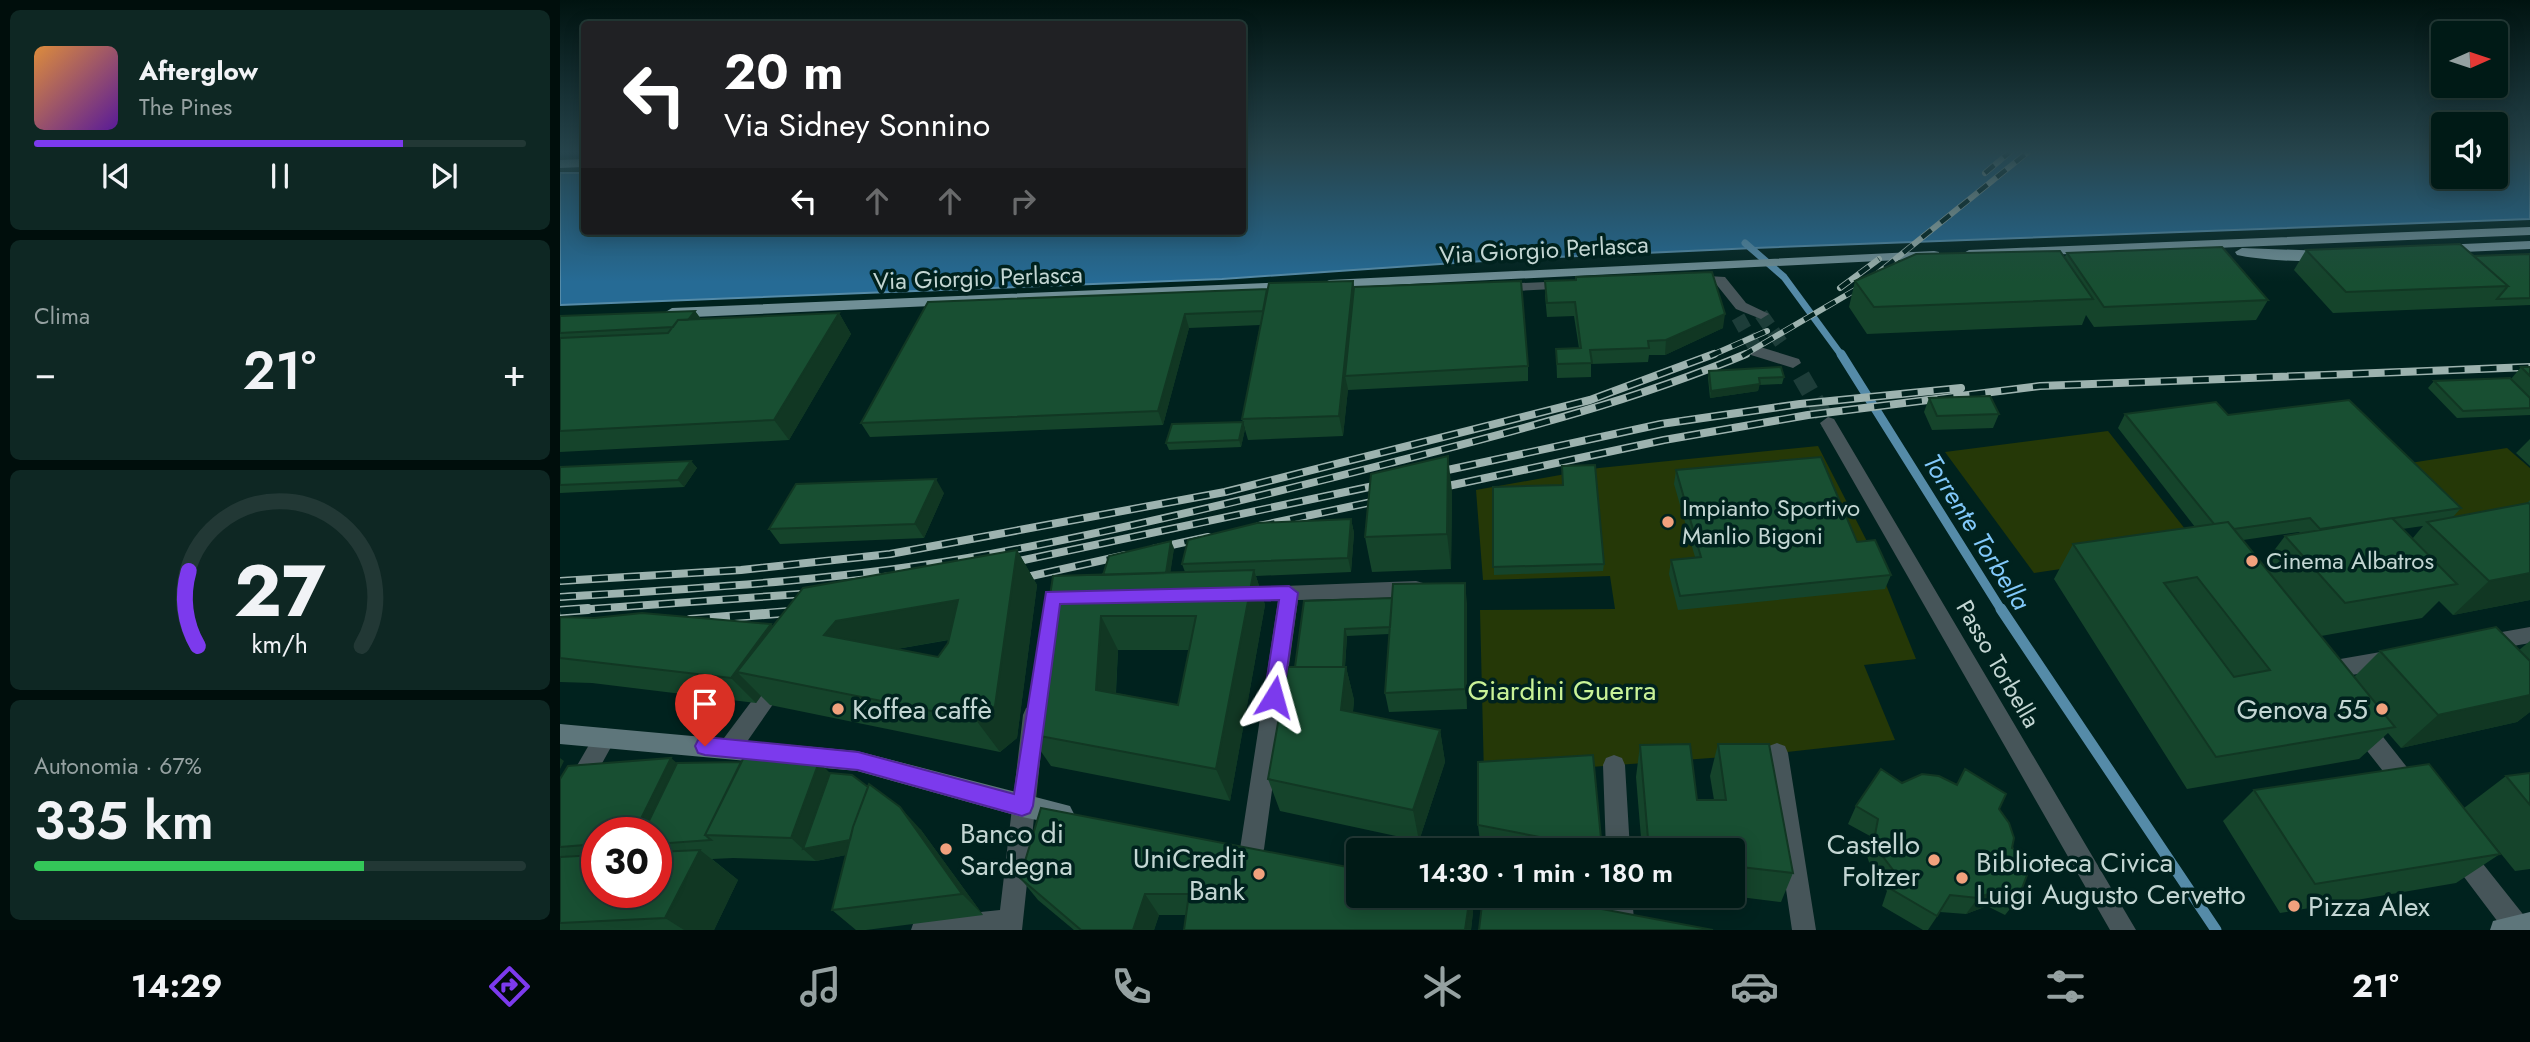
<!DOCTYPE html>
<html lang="it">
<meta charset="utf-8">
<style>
:root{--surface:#001a16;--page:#0e2723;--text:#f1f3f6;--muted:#95a1a1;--line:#223835;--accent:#7c3aed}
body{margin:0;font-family:Jost,sans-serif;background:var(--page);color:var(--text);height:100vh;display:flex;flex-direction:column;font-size:26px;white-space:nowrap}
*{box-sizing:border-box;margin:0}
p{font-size:23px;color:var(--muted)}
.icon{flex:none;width:38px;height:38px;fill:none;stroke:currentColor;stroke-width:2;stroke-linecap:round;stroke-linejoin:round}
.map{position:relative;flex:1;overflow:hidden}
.drawer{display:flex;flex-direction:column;gap:10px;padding:10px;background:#000e0c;width:560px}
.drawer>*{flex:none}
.banner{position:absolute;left:21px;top:21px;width:665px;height:214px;border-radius:7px;box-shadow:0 4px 18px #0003,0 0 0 2px var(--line);background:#202124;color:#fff;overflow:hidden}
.needle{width:46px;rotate:87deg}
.tools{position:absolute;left:1871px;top:21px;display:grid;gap:14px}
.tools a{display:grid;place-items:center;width:77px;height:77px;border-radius:7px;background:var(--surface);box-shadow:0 4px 18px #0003,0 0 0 2px var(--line);font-size:35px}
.speed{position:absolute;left:21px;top:817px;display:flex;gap:14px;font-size:35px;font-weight:700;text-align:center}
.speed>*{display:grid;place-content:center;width:91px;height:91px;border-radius:50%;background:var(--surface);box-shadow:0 4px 18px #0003,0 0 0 2px var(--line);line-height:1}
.speed .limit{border:10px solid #d22;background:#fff;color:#111}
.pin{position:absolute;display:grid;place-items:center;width:60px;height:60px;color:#fff;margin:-72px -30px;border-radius:50% 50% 50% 0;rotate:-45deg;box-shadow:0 0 7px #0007}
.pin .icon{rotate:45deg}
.me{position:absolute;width:77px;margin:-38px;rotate:8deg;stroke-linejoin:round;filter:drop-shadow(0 0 5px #0008)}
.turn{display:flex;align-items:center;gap:24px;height:147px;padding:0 28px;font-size:32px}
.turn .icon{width:91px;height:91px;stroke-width:2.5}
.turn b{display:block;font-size:49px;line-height:60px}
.lanes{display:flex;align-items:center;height:66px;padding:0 28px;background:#0003;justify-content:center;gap:35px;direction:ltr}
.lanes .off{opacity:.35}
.big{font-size:52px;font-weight:600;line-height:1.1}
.drawer .tile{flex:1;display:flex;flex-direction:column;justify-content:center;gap:10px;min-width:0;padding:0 24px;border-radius:10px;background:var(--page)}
.drawer .dial{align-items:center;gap:0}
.dial svg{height:182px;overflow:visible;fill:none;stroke:var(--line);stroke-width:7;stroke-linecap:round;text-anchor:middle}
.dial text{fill:var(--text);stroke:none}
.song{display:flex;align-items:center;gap:21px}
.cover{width:84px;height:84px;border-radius:10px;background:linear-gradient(135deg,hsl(30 70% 55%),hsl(270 70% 35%))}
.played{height:7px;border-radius:4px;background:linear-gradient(90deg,var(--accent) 75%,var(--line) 75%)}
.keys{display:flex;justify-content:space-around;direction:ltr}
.heat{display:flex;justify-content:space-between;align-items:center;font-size:38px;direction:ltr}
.charge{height:10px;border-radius:5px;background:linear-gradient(90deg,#34c759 67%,var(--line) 0)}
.trip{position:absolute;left:786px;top:838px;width:399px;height:70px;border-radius:7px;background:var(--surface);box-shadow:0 4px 18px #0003,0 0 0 2px var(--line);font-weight:600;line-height:70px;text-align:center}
.dock{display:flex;height:112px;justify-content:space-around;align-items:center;background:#000a09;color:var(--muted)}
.dock .icon{width:49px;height:49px}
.dock .current{color:var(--accent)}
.dock b{font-size:32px;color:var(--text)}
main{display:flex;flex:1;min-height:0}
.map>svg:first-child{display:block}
.green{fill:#253807}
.water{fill:#266b95;stroke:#558ba8;stroke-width:2}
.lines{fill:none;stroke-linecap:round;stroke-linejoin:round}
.stream-far2{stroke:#558ba8;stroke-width:7}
.stream-far1{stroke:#558ba8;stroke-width:9}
.stream{stroke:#558ba8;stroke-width:11}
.street-tunnel-far1{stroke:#1d3d39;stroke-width:14;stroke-dasharray:14 7;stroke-linecap:butt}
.street-tunnel{stroke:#1d3d39;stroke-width:18;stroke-dasharray:18 9;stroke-linecap:butt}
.street{fill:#465559;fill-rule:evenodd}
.secondary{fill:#5e767b;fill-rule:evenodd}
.primary{fill:#708f96;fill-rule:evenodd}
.rail-far2-casing{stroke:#9db3af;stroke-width:6}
.rail-far1-casing{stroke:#9db3af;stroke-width:8}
.rail-casing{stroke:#9db3af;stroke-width:10}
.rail-far2{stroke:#00221e;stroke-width:4.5;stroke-dasharray:12;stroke-linecap:butt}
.rail-far1{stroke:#00221e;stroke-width:5;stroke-dasharray:16;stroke-linecap:butt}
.rail{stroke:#00221e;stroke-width:7;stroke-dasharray:20;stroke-linecap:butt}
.wall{fill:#15442b;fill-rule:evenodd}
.shaded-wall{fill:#113723}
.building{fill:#184f32;stroke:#113723;stroke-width:2;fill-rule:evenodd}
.route{fill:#7c3aed;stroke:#51269a;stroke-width:2}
.poi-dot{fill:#f1a17d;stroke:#00221e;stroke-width:2.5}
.labels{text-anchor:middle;stroke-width:7;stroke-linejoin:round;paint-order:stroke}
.street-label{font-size:24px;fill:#c3d6d3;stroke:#00221e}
.poi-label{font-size:24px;fill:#c3d6d3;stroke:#00221e;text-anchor:start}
.water-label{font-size:26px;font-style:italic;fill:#82c9fb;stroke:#00221e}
.near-park-label{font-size:28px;fill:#c9f397;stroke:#00221e}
.near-poi-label{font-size:28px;fill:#c3d6d3;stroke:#00221e;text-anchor:start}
</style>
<main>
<section class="drawer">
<div class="tile">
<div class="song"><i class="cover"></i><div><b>Afterglow</b><p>The Pines</p></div></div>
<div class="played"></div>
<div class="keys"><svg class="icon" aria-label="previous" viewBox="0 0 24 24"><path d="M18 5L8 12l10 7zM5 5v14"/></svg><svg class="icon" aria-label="pause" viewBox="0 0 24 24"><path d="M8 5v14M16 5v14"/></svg><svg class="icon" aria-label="next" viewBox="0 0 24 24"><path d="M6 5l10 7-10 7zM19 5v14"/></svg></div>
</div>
<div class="tile"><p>Clima</p>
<div class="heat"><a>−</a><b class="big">21°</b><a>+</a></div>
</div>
<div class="tile dial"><svg viewBox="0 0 100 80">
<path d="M14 69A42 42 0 1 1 86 69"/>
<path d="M14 69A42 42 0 0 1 10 36" stroke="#7c3aed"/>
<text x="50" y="56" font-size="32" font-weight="700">27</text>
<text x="50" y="72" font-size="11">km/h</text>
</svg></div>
<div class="tile"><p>Autonomia · 67%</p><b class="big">335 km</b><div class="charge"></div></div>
</section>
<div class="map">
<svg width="1970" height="930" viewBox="0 0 1970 930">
<rect width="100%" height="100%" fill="#00221e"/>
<path class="green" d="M1548 431 1640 548 1474 573 1385 452Z
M1258 446 1314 555 1356 659 1304 665 1335 740 1217 753 924 775 920 610 1055 609 1050 576 923 580 916 490 1039 468Z
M1947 448 1970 468V505L1891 517 1837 465Z"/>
<path class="water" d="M683 152H1883V177H1936V152H1970V219L1194 248 953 259 662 279 0 305V173H24V231H682Z"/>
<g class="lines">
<path class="stream-far2" d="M1185 243 1224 277 1282 356"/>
<path class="stream-far1" d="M1281 354 1442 611"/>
<path class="stream" d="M1441 609 1656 930"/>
<path class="street-tunnel-far1" d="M1201 314 1224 347
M1178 317 1197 351"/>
<path class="street-tunnel" d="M1241 376 1268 423"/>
<path class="street" d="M1130 275 1165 277 1186 303 1209 314 1201 319 1176 309 1156 284 1125 282V276Z
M1008 281 1015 285 1013 288 938 292 931 288 938 284Z
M1197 346 1239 359 1241 363 1233 368 1191 355 1189 351 1191 347Z
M1268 417 1274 419 1576 930H1550L1260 423Z
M856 581 863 583 866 589 863 595 856 597 738 600 704 849 700 857 692 860 684 857 680 849 718 601 670 600 667 594 670 588Z
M1970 627V643L1925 651 1918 649 1915 643 1918 637 1925 635Z
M1832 650 1839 653 1842 659 1839 665 1832 668 1763 680 1756 677 1753 671 1756 665 1763 662Z
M218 672 225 675 228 681 225 687 177 756 169 759 161 756 158 749 161 742 211 675Z
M474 706 482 708 485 715 462 930H351L354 921 363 918 440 910 463 715 466 708Z
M1801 716 1809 719 1857 780 1860 787 1857 794 1849 797 1841 794 1793 733 1790 726 1793 719Z
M45 728 53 731 56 738 8 825 0 828V795L37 731Z
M1217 743 1225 746 1228 753 1256 930H1232L1206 753 1209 746Z
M1054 755 1062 758 1065 765 1070 850H1046L1043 765 1046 758Z
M1900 842 1908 845 1966 918 1968 930H1944L1892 861 1888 853 1892 845Z
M1048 896H1072L1074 920 1071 929H1053Z"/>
<path class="secondary" d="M0 724 297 751 510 806 514 814 510 822 502 825 462 817 297 771 0 744Z
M1970 912V930H1930L1933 921Z"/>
<path class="primary" d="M24 159V167L0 168V160Z
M1970 227V235L1409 258 1402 254 1409 250Z
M1970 241V249L1881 253 1874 249 1881 245Z
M1682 248 1766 251 1773 255C1760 266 1695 259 1677 255L1675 252Z
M1374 251 1379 252V258L769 288 762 284 769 280Z
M731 282 738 286 736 289 112 318 104 313 112 308Z"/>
<g class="rail-far2-casing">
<path id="rail-far2" d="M1425 173 1450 152
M1280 288 1319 259
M1150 356 1207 331
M1182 356 1302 286 1468 152"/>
</g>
<g class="rail-far1-casing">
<path id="rail-far1" d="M869 474 1101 424 1240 404 1401 388
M874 489 1104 440 1248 415 1480 386 1970 367
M699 526 826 499
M593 549 648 537
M445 564 828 483
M453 580 566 555
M0 581 181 570 330 554 665 492 1030 400 1154 354
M0 597C144 588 289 580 431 554 566 529 698 497 830 463 951 432 1071 402 1186 354
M3 611 255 593"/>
</g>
<g class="rail-casing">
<path id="rail" d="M0 611 28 609
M130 620 242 611"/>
</g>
<use href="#rail-far2" class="rail-far2"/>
<use href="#rail-far1" class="rail-far1"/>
<use href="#rail" class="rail"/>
</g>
<path class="wall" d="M1746 250 1914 256 1970 254V305L1773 313 1734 270Z
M1507 253 1708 300 1696 320 1534 327 1526 315 1522 325 1307 334 1289 307 1295 281 1504 258Z
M793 281 794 287 968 366V381L788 390V389L783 436 688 440 682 419 700 325 629 328 603 425 310 437 301 423 368 302 707 289Z
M985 281 1163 328 1105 355H1089L1088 362 1031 364V377L997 378 996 349 1019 348 1014 316 987 317 985 296Z
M135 311 141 319 279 313 291 334 229 440 0 452V316Z
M1961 367H1970V415L1897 418 1868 388 1874 381 1951 379Z
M1149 371 1224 377 1222 384 1199 385 1198 391 1150 398 1148 378Z
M1369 398 1439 414 1433 428 1372 430 1364 412Z
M1565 414 1668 415 1901 508 1893 517 1967 503 1970 500V600L1893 615 1879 601 1862 618 1761 636 1794 677 1820 651 1959 650 1970 641V712L1957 722 1841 748 1828 733 1799 759 1627 789 1494 579 1513 544 1635 527 1558 428ZM1863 526 1852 539 1842 529ZM1739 532 1740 533 1725 536 1703 565 1683 540Z
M685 429 681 447 609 450 606 443Z
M1970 439V466L1956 453Z
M131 461 137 468 124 487 0 493V467Z
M1002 466 1044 564 1043 571 934 575 933 487 1003 485Z
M1116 470 1297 542 1331 575 1325 589 1118 610 1109 574 1111 560 1135 557 1114 484Z
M892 491 891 569 812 572 805 537Z
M384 493 364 538 220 544 209 529Z
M791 519 794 533 791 572 696 576 705 605 670 801 491 766 469 734 543 575 614 548 610 573 625 572 622 564ZM558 650H629L618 705 556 693Z
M457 550 477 585 457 738 440 752 210 705 201 696 196 703 32 683 0 682V617L211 624 213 626ZM389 640 388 643 378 657 337 649Z
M744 601 907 603V709L829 712 825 693 829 634 787 636 785 667H786L794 700 793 712 880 730 885 762 859 841 720 811 708 779 735 667Z
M1158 744 1233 873 1221 902 1172 896V850H1082L1076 777 1080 745 1137 800H1154L1150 776Z
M1033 755 1042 850H921L918 825Z
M117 763 270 773 361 830 423 915 306 930H296L272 910 286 855 256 861 173 858 152 859 178 880 154 930H0V779ZM37 833H96V892H37Z
M1970 773V869L1955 871 1904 808 1946 776Z
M1342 783 1439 809 1452 848 1458 899 1445 915 1427 906 1406 914 1380 912 1368 930H1363L1322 906 1327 891 1312 871 1306 853 1310 836 1288 824 1296 806Z
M1694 790 1940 854 1896 883 1720 913 1663 821Z
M460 878 798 896H911L913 912 911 930H624L626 915H599L594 930H514L478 900Z"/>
<path class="shaded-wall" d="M793 281 796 301 785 376 788 389 783 436 779 416Z
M135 311 145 325 123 327Z
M279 313 291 334 229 440 214 420Z
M625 314 629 328 603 425 598 411Z
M1165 314 1163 328 1105 355 1106 340Z
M1200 384 1198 391 1150 398 1151 391Z
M683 422 685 429 681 447 679 440Z
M888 456 892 491 891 569 887 534Z
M131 461 137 468 124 487 118 480Z
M376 479 384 493 364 538 355 524Z
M791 519 794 533 791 572 788 558Z
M611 541 614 548 609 582 606 575Z
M457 550 477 585 457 738 440 752 416 720Z
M694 570 705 605 670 801 656 769Z
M1970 573V600L1893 615 1929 581Z
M905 583 907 603V709L905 689Z
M398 600 420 634 303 655 264 635 276 621Z
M541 616 558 650 554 723 536 690Z
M211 624 233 649 177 672 201 696 196 703 171 678Z
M785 629 787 636 784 681 782 675Z
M786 667 794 700 790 743 781 710Z
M1970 695V712L1957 722 1841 748 1878 715Z
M880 730 885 762 859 841 853 810Z
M0 758 4 761 0 769Z
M111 758 139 782 96 833H74Z
M259 762 283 786 304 837 316 849 256 861 231 838Z
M340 807 361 830 423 915 402 894Z
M140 850 178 880 154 930H124L105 918Z
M1440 889 1427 906 1406 914 1418 898Z
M585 894 599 915 594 930H573Z
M910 896H911L913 912 911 930H905Z"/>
<path class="building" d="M1900 244 1948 286 1786 292 1746 250Z
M1662 247 1708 300 1544 307 1507 253Z
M1500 251 1533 299 1314 307 1295 281 1356 254Z
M1970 254V298L1937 299 1948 286 1914 256Z
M1152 272 1165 314 1106 340 1088 341 1089 348 1030 350 1032 363 997 364 996 349 1021 348 1015 302 987 303 985 281 1016 280V277Z
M793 281 779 416 682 419 709 283Z
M961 281 968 366 785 376 794 287Z
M707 289 703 311 625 314 598 411 301 423 368 302Z
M135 311 128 320H118L113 327 0 333V316Z
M279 313 214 420 0 431V338L108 333 118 320Z
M1221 367 1224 377 1199 378 1200 384 1151 391 1149 371Z
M1961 367H1970V376Z
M1950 378 1970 398V408L1903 411 1874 381Z
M1430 396 1439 414 1377 416 1369 398Z
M1789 400 1901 508 1760 529 1750 518 1674 529 1668 522 1654 524 1565 414 1656 402 1668 415Z
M683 422 679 440 606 443 612 424Z
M888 456 887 534 805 537 811 474Z
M1261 457 1297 542 1315 540 1331 575 1120 596 1111 560 1141 557 1116 470Z
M131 461 118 480 0 485V467Z
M1035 465 1044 564 933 567V487L1003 485 1002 466Z
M376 479 355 524 209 529 236 484Z
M1968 503 1970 504V573L1929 581 1867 522Z
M1832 518 1897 584 1785 603 1725 536Z
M791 519 788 558 622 564 628 540 697 523Z
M1668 522 1835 727 1656 757 1513 544ZM1637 577 1710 670 1674 677 1604 583Z
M611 541 606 573 543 575 549 556Z
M457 550 435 706 416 720 177 672 243 588ZM398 600 388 643 378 657 264 635 276 621Z
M694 570 656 769 469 734 493 576ZM541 616H636L618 705 536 690Z
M905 583V689L825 693 833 584Z
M832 598 830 627 785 629 783 667H735L744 601Z
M82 613 211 624 171 678 0 658V617L34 618Z
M1936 627 1970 661V695L1878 715 1820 651Z
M728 667H786L781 710 880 730 853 810 708 779Z
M1130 744 1137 800H1166L1158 744H1209L1233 873 1172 866V850H1089L1080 745Z
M1033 755 1042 849 918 825V762Z
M184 757 259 762 231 838 145 835Z
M111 758 74 833H37V844L0 847V779L8 766Z
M181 762 145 835 151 840 96 844V833H83L117 763Z
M1869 764 1940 854 1755 884 1694 790Z
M1321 769 1342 783 1362 774 1379 776 1397 785 1405 769 1446 794 1439 809 1449 823 1454 838 1452 848 1473 859 1458 899 1440 889 1418 898 1390 895 1377 916 1331 889 1336 874 1321 854 1315 835 1318 819 1296 806Z
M270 773 292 775 308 787 293 827 290 840 243 849Z
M1970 773V805L1946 776Z
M309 784 340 807 402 894 272 910 293 827Z
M481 808 798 869V896H910L905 930H624L629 894H585L573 930H521L460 878Z
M140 850 105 918 0 923V857L37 855V892H96V852Z
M923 896H973L1153 930H919Z"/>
<linearGradient id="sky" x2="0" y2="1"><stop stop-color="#001310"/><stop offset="0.54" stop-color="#26444c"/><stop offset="1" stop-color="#26444c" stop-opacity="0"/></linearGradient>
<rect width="1970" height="282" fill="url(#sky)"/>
<path class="route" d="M729 586 738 593 723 697 721 703 714 706 707 703 704 697 719 600 500 604 473 806 470 813 462 816 298 770 145 755 138 753 135 746 138 740 145 737 298 752 454 794 486 592Z"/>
<g class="poi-dot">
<circle cx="1108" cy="522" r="7"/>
<circle cx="1692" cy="561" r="7"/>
<circle cx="278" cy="709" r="7"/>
<circle cx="1822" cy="709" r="7"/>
<circle cx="386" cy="849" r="7"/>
<circle cx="1374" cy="860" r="7"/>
<circle cx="699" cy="874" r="7"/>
<circle cx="1402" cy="878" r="7"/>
<circle cx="1734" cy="906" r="7"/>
</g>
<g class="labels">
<g class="street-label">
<text transform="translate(984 250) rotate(-3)" y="8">Via Giorgio Perlasca</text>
<text transform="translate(418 278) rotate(-2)" y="8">Via Giorgio Perlasca</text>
<text transform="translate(1438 664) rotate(60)" y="8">Passo Torbella</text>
</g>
<g class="poi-label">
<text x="1122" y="516">Impianto Sportivo<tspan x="1122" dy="28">Manlio Bigoni</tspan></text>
<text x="1706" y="569">Cinema Albatros</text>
</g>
<g class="water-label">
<text transform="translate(1417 532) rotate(58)" y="9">Torrente Torbella</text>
</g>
<g class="near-park-label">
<text x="1002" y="700">Giardini Guerra</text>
</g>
<g class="near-poi-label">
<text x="292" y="719">Koffea caffè</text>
<text x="1808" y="719" text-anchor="end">Genova 55</text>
<text x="400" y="843">Banco di<tspan x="400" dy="32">Sardegna</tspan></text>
<text x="1360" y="854" text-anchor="end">Castello<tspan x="1360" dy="32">Foltzer</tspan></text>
<text x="685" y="868" text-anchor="end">UniCredit<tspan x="685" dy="32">Bank</tspan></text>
<text x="1416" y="872">Biblioteca Civica<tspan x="1416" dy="32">Luigi Augusto Cervetto</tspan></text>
<text x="1748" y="916">Pizza Alex</text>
</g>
</g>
</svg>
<div class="tools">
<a><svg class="needle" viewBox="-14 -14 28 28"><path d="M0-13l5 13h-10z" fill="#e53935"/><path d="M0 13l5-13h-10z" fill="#95a1a1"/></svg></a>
<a><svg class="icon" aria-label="sound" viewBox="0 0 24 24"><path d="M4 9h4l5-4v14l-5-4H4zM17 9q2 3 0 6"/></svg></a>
</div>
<div class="speed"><div class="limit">30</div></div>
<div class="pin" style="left:145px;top:746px;background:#d93025"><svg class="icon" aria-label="arrive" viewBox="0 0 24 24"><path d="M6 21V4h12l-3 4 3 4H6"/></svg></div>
<svg class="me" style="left:714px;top:697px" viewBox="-20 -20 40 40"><path d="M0-17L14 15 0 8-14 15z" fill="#7c3aed" stroke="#fff" stroke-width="4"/></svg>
<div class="trip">14:30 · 1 min · 180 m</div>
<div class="banner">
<div class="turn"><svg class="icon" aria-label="left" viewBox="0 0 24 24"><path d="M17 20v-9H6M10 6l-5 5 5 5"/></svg><div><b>20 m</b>Via Sidney Sonnino</div></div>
<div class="lanes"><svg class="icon" aria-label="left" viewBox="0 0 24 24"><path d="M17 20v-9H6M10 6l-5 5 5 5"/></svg><svg class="icon off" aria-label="ahead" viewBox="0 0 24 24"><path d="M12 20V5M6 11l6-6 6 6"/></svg><svg class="icon off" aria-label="ahead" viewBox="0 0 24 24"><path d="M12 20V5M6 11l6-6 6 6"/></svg><svg class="icon off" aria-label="right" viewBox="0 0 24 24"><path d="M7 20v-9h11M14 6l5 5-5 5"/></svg></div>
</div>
</div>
</main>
<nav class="dock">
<b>14:29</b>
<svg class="icon current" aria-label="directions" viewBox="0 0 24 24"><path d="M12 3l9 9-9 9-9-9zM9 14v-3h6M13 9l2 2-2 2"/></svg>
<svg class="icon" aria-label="music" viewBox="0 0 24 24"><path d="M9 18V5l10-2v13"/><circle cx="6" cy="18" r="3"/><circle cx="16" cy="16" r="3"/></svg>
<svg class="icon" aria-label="phone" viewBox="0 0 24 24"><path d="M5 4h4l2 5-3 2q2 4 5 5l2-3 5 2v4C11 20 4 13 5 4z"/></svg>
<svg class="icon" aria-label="climate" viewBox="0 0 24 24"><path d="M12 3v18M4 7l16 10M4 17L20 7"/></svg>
<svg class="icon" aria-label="car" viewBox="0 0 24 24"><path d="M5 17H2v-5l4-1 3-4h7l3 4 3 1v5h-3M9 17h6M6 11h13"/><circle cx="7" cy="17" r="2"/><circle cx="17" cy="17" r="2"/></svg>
<svg class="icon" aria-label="filters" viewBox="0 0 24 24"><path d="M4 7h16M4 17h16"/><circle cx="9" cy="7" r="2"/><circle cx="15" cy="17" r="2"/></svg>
<b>21°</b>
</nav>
